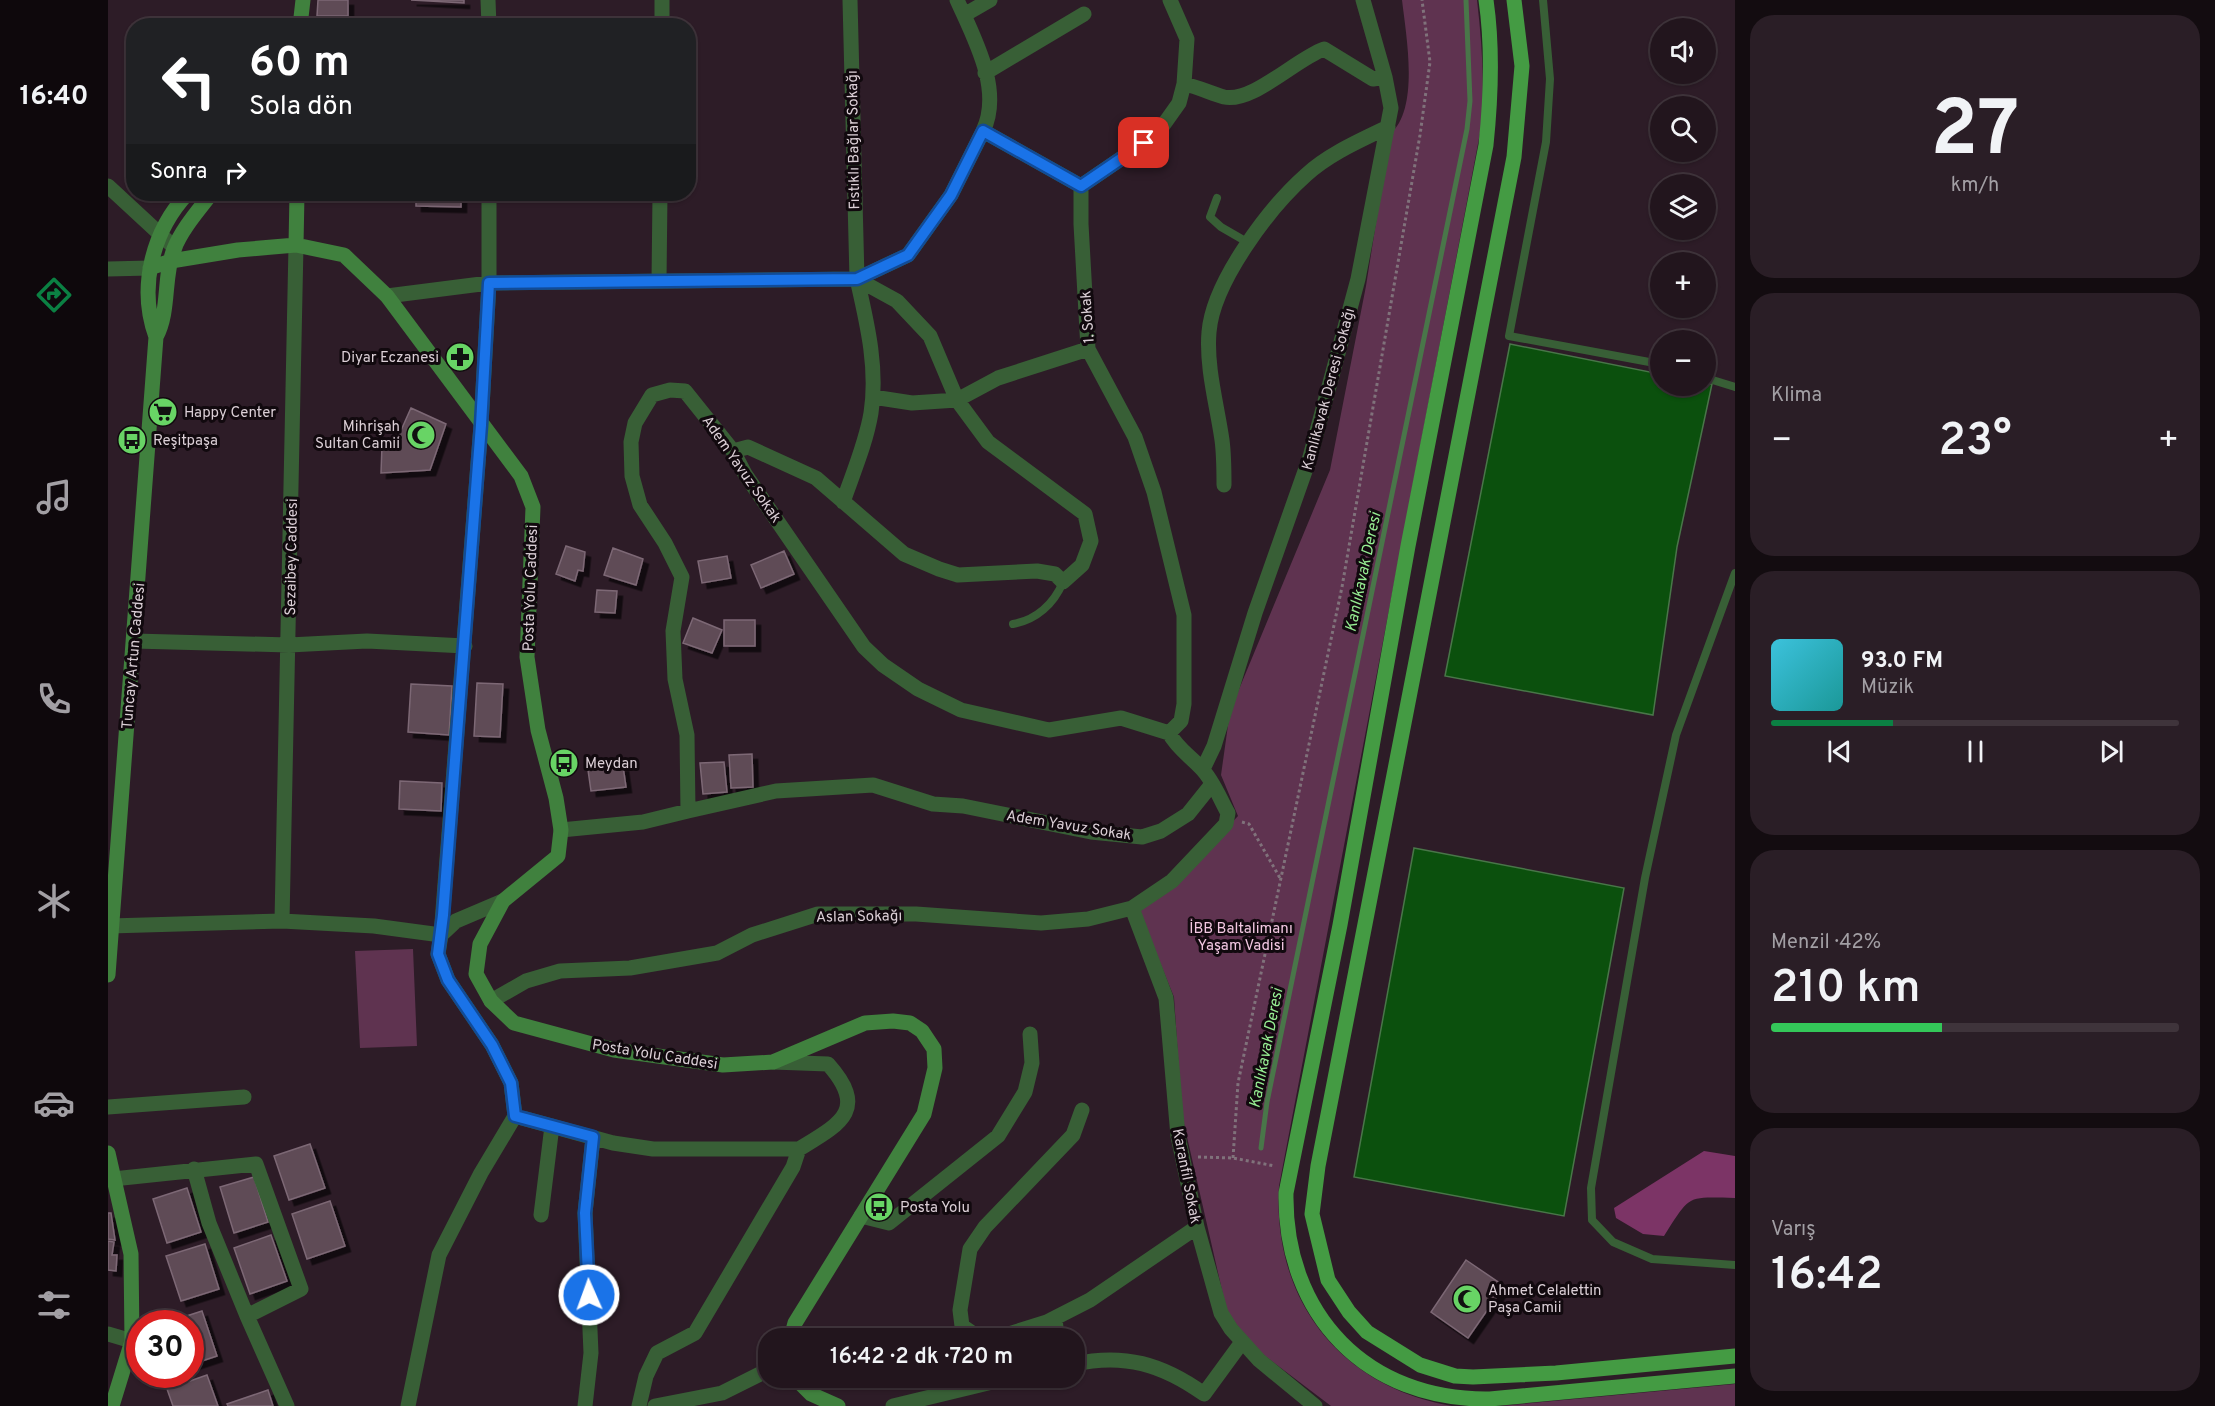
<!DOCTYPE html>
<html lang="tr">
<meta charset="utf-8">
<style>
:root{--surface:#22151d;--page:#2a1e26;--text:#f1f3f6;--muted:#a29fa4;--line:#3f343b;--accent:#0b8043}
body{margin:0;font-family:Overpass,sans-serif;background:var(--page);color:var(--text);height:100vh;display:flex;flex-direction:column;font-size:22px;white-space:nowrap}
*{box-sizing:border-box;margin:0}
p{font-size:20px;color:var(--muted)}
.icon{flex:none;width:33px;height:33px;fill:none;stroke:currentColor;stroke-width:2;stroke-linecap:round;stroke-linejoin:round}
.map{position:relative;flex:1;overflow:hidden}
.sheet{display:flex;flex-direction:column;gap:15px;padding:15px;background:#130c10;width:480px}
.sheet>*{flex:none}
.banner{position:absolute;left:18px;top:18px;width:570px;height:183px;border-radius:24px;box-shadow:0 2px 4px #0004,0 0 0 2px var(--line);background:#202124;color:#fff;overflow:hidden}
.buttons{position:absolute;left:1542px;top:18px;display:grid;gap:12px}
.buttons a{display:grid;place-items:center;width:66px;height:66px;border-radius:50%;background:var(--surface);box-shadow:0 2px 4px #0004,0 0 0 2px var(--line);font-size:30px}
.speed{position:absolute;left:18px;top:1310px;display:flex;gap:12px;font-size:30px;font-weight:700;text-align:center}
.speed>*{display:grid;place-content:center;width:78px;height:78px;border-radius:50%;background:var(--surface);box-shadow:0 2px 4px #0004,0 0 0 2px var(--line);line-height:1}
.speed .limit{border:9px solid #d22;background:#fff;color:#111}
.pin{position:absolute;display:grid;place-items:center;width:51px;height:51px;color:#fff;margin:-26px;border-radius:12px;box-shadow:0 3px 9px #0006}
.me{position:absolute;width:66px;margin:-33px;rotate:358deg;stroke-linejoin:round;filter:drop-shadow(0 0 4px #0008)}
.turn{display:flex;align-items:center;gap:21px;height:126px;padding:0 24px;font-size:27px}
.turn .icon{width:78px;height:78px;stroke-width:2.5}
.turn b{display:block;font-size:42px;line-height:51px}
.then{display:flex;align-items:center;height:57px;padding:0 24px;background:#0003;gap:12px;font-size:22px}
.big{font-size:45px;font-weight:600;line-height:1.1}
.sheet .tile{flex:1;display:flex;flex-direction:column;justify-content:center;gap:9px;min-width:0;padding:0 21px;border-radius:24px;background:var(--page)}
.sheet .dial{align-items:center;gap:0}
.dial b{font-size:78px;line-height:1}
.song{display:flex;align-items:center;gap:18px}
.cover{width:72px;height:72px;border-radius:9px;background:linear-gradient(135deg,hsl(190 70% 55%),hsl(180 70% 35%))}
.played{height:6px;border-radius:3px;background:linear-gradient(90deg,var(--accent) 30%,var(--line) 30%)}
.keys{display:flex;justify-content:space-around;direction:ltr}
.heat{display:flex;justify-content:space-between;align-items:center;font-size:33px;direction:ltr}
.charge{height:9px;border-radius:4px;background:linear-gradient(90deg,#34c759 42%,var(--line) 0)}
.trip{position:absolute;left:650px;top:1328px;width:327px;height:60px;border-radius:24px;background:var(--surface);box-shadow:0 2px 4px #0004,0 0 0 2px var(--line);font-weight:600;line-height:60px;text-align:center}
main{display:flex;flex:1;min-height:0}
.tab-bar{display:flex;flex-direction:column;width:108px;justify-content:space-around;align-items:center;background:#0e080c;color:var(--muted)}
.tab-bar .icon{width:42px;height:42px}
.tab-bar .active{color:var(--accent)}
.tab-bar b{font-size:27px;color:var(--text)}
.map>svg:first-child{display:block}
.green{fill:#5f3350}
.forest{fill:#7c3466}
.water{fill:#0b500d;stroke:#497649;stroke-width:1.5}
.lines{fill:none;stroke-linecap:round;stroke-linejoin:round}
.stream{stroke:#497649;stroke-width:5}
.building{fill:#5e4b57;stroke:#7d6875;stroke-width:1.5;filter:url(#shadow)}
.path{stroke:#80727b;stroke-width:3;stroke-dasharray:3 3;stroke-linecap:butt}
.lane{stroke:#385f36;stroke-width:8}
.street{stroke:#385f36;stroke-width:15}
.secondary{stroke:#40813e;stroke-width:15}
.primary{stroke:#449b43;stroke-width:15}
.route-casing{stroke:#114b97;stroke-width:15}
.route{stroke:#1a73e8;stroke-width:10}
.labels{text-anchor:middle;stroke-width:6;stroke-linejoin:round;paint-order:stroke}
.street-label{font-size:15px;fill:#dbcfd6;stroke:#11090e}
.poi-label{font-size:15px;fill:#dbcfd6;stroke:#11090e;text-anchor:start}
.park-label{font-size:15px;fill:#f3c8e2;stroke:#11090e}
.water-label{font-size:16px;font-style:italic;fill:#96ec92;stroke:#11090e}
</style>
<main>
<nav class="tab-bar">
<b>16:40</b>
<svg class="icon active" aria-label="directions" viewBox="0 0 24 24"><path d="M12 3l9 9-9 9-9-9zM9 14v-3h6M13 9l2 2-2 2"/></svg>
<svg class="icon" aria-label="music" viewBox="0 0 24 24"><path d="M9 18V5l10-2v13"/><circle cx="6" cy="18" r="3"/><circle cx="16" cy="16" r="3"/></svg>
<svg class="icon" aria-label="phone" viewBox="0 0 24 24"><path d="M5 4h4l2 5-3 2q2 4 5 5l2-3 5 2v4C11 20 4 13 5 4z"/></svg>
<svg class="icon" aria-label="climate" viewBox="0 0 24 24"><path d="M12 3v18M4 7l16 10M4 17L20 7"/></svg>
<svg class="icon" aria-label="car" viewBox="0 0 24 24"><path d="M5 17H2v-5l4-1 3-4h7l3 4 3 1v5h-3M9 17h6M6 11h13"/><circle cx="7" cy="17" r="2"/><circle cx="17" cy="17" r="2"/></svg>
<svg class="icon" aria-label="filters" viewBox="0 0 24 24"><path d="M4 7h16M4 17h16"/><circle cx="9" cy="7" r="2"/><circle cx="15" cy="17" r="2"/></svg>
</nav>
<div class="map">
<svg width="1627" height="1406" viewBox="0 0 1627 1406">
<defs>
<filter id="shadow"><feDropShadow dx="5.5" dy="5.5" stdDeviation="0" flood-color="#0009"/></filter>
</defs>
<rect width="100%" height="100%" fill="#2d1c27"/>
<path class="green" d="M1294 0H1369C1374 43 1377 84 1373 128L1171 1186C1164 1299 1232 1387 1344 1406H1223L1145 1347 1119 1312 1074 1115 1066 997 1031 911 1060 891 1130 816 1113 775 1122 711 1222 470 1258 286 1282 134C1312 109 1298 35 1294 0Z
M305 949 309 1046 252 1048 247 951Z
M1627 1384V1406H1393Z"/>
<path class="forest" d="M1596 1151 1627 1156V1198C1578 1197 1583 1194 1556 1236L1535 1234 1508 1218 1506 1208Z"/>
<path class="water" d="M1402 344 1552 374V386L1604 384 1569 547 1545 715 1337 676Z
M1306 848 1516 888 1456 1216 1246 1177Z"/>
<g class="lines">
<path class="stream" d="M1153 1148 1159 1102 1359 129 1362 101 1358 0"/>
</g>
<path class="building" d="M210 0H240V16H209Z
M303 0H356V3Z
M308 194H353V207L308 206Z
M303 408 338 424 322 470 273 473 274 446H286Z
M458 546 477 552 475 571 470 570 467 581 448 574Z
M505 548 535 559 528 585 496 575Z
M676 551 686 574 653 588 643 565Z
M619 556 623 578 594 583 590 561Z
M489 590 509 591 507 613 487 612Z
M585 618 614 630 604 653 575 643Z
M616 620H647V646H616Z
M369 683 395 684 392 737 366 736Z
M303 684 344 686 341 735 300 732Z
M644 754 645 787 623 788 621 755Z
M616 762 619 792 595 794 592 763Z
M515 766 518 787 483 791 480 770Z
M292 781 334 783 333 811 291 809Z
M202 1144 217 1188 181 1200 166 1156Z
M146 1177 160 1222 126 1233 112 1187Z
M79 1188 93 1232 59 1243 45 1199Z
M222 1201 237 1246 199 1259 184 1214Z
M0 1213H3L7 1240 0 1239Z
M163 1235 179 1281 142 1294 126 1248Z
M0 1241 6 1242 4 1255H9L8 1271 0 1270Z
M97 1244 111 1289 73 1301 58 1256Z
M1358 1260 1396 1286 1360 1338 1323 1312Z
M94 1311 109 1356 82 1365V1323H57Z
M99 1375 110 1406H65L59 1389Z
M160 1390 165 1406H120L119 1404Z"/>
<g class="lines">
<path class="path" d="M1134 822 1141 824 1172 878
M1090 1157 1125 1158 1167 1166
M1125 1158 1130 1083 1234 587 1312 135 1322 62 1314 0"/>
<path class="lane" d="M1435 0 1442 79 1438 142 1401 336 1552 364
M1109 198 1102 217 1113 227 1139 242
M1598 378 1627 387
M1627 573 1568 735 1537 878 1483 1188 1484 1220 1505 1242 1544 1259 1627 1265
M905 624C928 620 946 604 955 582"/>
<path class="street" d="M380 0 381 26
M849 0C866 38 895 90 875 131
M856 15 882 0
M554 26V0
M877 73 976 14
M1076 84C1091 87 1104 94 1116 97 1145 103 1188 59 1216 49L1265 79 1277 77
M0 186 67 248
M973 186V224L980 349 1027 437 1046 492 1076 615V704L1073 721 1061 733
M973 186 1049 134 1071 103 1076 84 1079 39 1062 0
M0 269 42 268
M749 279 800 255 843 195 875 131 973 186
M551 281 552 194
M279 296 381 283 749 279 789 301 822 336 849 400 880 442 977 514 983 541 974 565 955 582 947 574 929 571 850 575 831 569 796 554 708 478 640 447 625 451
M765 397 804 403 849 400 890 378 980 349
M1116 485C1116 470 1116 455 1114 440 1109 405 1098 367 1101 332 1105 282 1161 208 1198 175 1221 154 1251 141 1280 127
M735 502C745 473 758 443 763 413 770 368 759 323 749 279L742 0
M26 641 181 645 259 641 357 646
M1095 769 1106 746 1147 613 1202 457 1250 279 1283 108 1277 77 1255 0
M453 830 535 822 580 811
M1024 908 1058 998 1070 1136 1089 1227 1113 1313 1123 1329 1151 1360 1207 1406
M174 921 188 245
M2 926 174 921 266 926 333 935 373 425 381 283V194
M383 1001 418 981 452 971 522 968 609 953 644 935 710 914H808L933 923 980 919 1024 908 1064 881 1118 824 1120 813C1112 799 1105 780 1093 768 1082 756 1069 748 1061 733L1013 718 941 730 853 710 810 689 775 665 756 647 637 474 625 451 577 391 562 390 544 395 527 423 523 442 524 476 532 505 557 543 574 577 565 631 567 679 579 735 580 811 668 791 765 785 825 804 855 806 983 832 1034 837 1053 831 1080 814 1104 784
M665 1062 720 1064C761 1110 732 1124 691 1149
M0 1107 136 1097
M974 1110 965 1135 877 1227 862 1249 852 1310 854 1326 864 1333 888 1338 939 1322 982 1300 1089 1227
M407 1116 505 1143 545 1149H691L685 1167 587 1333 549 1353 538 1376 531 1406
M86 1169 101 1223 139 1316
M5 1179 148 1164 193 1289 139 1316 179 1406
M433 1215 444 1126
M753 1216 781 1223 890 1136 917 1092 924 1063 922 1034
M947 1318 949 1338
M0 1334 24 1341
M966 1364C1016 1353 1054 1364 1096 1394L1134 1342
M300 1406 331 1255 373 1173 407 1116 403 1083 384 1045 340 980 330 954 333 935 348 921 395 901
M477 1406 483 1353 477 1213 485 1138
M547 1406 614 1393 660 1370
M785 1406 905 1377"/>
<path class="secondary" d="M192 26 195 0
M188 245 189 194
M42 268 63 261 130 250 188 245 236 255 279 296 413 476 425 507 419 657 430 730 448 798 453 830 450 856 395 901 372 944 368 974 383 1001 406 1023 506 1050 615 1065 665 1062 757 1023 785 1021 802 1023 814 1031 826 1049 827 1068 816 1114 687 1323 683 1338
M48 337C30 288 44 232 79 194
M0 975 48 337C62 311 55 277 66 249 74 229 90 211 103 194
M0 1153 23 1254 24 1341 4 1406
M686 1377 703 1394 730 1406"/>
<path class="primary" d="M1378 0C1385 48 1383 97 1378 145L1300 546 1232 925 1178 1193C1176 1315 1259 1401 1382 1399L1627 1376
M1406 0 1414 66 1406 157 1210 1166 1204 1214 1220 1280 1241 1312 1259 1332 1312 1365 1347 1376 1365 1377 1448 1373 1627 1356"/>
</g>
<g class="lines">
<g class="route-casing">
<path id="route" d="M481 1295 477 1213 485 1137 407 1116 403 1083 384 1045 340 980 330 954 335 915 373 425 381 283 749 279 800 255 843 195 875 131 973 186 1036 143"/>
</g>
<use href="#route" class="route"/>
</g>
<defs>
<g id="pharmacy-disc" transform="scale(1.5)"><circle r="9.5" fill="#68d465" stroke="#11090e"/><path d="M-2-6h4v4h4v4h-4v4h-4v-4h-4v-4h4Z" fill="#111"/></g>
<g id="supermarket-disc" transform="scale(1.5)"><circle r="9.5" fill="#68d465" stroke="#11090e"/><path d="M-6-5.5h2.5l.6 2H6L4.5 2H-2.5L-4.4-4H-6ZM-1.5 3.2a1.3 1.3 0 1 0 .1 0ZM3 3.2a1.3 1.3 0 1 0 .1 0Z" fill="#111"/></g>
<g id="mosque-disc" transform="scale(1.5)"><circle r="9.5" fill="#68d465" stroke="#11090e"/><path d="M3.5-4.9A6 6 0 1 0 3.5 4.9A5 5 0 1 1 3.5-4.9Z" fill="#111"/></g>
<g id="bus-disc" transform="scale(1.5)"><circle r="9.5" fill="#68d465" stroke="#11090e"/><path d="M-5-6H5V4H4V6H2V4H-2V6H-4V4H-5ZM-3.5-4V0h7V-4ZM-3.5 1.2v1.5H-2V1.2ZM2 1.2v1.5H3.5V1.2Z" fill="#111"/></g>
</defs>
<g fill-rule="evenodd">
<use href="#pharmacy-disc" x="352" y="357"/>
<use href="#supermarket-disc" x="55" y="412"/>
<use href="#mosque-disc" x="313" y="435"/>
<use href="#bus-disc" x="24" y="440"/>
<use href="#bus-disc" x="456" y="763"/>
<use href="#bus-disc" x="771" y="1207"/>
<use href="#mosque-disc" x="1359" y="1299"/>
</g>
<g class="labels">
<g class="street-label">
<text transform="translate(745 140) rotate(-91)" y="5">Fıstıklı Bağlar Sokağı</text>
<text transform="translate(979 317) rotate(-94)" y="5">1. Sokak</text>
<text transform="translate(1220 389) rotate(-75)" y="5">Kanlikavak Deresi Sokağı</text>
<text transform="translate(634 469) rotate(55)" y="5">Adem Yavuz Sokak</text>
<text transform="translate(183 557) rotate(-89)" y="5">Sezaibey Caddesi</text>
<text transform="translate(422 588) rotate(-88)" y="5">Posta Yolu Caddesi</text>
<text transform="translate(25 656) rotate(-85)" y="5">Tuncay Artun Caddesi</text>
<text transform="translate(961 825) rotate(9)" y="5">Adem Yavuz Sokak</text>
<text transform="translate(751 916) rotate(-1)" y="5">Aslan Sokağı</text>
<text transform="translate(547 1054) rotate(9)" y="5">Posta Yolu Caddesi</text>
<text transform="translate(1079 1176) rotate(79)" y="5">Karanfil Sokak</text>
</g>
<g class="poi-label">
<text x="331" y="362" text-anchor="end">Diyar Eczanesi</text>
<text x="76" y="417">Happy Center</text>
<text x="292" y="431" text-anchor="end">Mihrişah<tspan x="292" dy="17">Sultan Camii</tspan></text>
<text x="45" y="445">Reşitpaşa</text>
<text x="477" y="768">Meydan</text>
<text x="792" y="1212">Posta Yolu</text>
<text x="1380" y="1295">Ahmet Celalettin<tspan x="1380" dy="17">Paşa Camii</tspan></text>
</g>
<g class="park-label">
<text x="1133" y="933">İBB Baltalimanı<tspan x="1133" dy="17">Yaşam Vadisi</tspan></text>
</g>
<g class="water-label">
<text transform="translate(1254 572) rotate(-78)" y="6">Kanlıkavak Deresi</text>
<text transform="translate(1157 1048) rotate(-79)" y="6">Kanlıkavak Deresi</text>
</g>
</g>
</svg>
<div class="buttons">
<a><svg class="icon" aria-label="sound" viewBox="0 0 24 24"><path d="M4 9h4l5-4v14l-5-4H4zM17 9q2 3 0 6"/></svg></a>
<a><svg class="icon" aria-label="search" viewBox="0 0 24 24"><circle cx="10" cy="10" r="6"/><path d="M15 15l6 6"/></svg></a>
<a><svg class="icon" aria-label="layers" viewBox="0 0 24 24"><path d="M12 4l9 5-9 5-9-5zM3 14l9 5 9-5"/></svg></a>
<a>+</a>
<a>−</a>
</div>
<div class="speed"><div class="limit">30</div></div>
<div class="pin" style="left:1036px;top:143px;background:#d93025"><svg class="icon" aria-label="arrive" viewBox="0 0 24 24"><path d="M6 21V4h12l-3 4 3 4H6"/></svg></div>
<svg class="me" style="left:481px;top:1295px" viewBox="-20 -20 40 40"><circle r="17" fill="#1a73e8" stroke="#fff" stroke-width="3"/><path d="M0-11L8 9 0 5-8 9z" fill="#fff"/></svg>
<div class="trip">16:42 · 2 dk · 720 m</div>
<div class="banner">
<div class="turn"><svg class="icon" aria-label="left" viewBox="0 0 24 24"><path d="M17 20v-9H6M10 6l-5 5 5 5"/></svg><div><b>60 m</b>Sola dön</div></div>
<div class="then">Sonra<svg class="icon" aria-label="right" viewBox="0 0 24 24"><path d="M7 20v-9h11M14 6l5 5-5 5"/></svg></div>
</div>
</div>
<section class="sheet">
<div class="tile dial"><b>27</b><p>km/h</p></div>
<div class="tile"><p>Klima</p>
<div class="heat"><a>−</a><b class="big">23°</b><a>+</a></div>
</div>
<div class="tile">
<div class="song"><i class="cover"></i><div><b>93.0 FM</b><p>Müzik</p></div></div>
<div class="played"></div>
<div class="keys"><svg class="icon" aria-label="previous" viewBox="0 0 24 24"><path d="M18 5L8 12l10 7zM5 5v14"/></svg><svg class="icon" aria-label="pause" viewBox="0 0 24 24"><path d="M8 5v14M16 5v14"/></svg><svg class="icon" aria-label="next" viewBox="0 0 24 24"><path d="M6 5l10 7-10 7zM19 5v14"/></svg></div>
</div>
<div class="tile"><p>Menzil · 42%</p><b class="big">210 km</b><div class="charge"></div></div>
<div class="tile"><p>Varış</p><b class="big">16:42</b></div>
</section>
</main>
